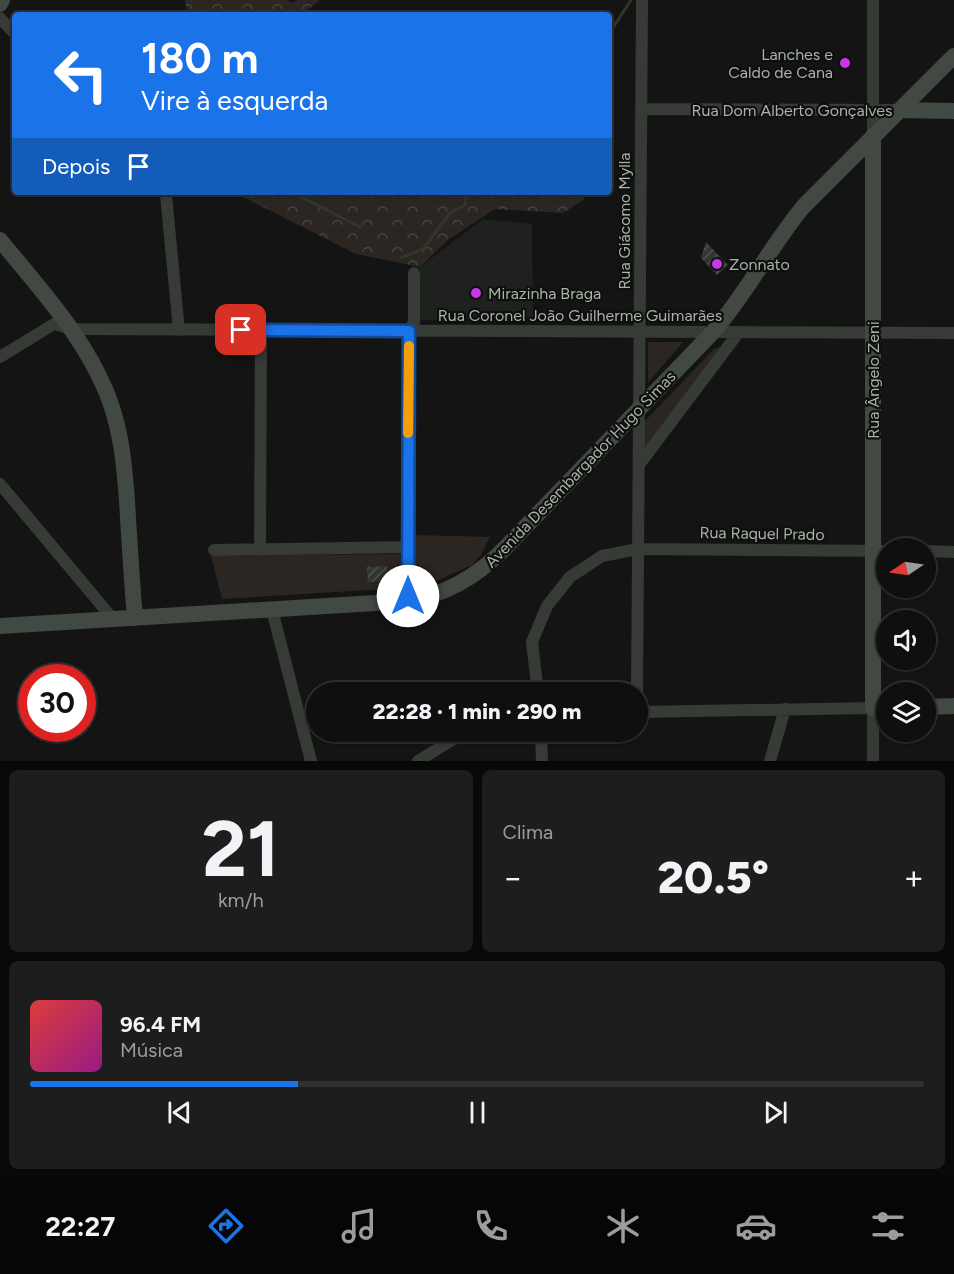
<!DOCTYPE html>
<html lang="pt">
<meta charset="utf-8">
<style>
:root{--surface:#0e0f0e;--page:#1c1d1c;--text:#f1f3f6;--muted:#9b9c9e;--line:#2e2f2e;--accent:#1a73e8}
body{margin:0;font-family:Figtree,sans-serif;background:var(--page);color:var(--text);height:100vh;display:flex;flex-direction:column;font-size:22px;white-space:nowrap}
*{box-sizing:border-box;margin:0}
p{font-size:20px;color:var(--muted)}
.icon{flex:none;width:33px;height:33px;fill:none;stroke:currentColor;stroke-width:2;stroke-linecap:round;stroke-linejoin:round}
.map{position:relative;height:761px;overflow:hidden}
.panel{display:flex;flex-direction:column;gap:9px;padding:9px;background:#080808;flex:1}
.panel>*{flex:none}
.top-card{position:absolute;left:12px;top:12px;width:600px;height:183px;border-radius:6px;box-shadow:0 2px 4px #0004,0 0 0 2px var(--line);background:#1a73e8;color:#fff;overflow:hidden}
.needle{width:39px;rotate:257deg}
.controls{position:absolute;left:876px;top:538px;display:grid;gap:12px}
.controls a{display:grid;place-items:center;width:60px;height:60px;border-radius:50%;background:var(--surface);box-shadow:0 2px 4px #0004,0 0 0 2px var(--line);font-size:30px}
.speed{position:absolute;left:18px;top:664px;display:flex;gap:12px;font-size:30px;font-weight:700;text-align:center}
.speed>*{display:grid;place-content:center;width:78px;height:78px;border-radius:50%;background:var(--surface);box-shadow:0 2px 4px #0004,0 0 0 2px var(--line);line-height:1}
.speed .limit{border:9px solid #d22;background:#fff;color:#111}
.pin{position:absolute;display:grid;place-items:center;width:51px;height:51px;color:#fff;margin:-26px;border-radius:12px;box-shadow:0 3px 9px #0006}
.me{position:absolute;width:66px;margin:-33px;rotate:0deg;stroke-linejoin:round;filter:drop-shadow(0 0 4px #0008)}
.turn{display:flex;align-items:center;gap:21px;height:126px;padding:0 30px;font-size:27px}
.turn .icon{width:78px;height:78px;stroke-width:2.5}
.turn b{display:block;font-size:42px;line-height:51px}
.then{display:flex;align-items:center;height:57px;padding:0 30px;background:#0003;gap:12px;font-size:22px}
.big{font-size:45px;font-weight:800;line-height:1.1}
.panel .tile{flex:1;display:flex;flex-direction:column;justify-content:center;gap:9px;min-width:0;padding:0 21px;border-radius:9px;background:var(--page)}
.panel .dial{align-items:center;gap:0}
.dial b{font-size:78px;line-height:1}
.song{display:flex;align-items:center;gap:18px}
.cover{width:72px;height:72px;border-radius:9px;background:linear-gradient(135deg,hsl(0 70% 55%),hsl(310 70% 35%))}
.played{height:6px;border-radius:3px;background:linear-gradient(90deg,var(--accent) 30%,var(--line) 30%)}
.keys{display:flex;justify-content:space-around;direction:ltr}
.heat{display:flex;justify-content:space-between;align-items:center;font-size:33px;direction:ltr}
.panel .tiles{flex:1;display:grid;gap:9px;grid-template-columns:1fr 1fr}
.tile:last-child{grid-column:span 2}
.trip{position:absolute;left:306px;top:682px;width:342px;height:60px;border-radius:30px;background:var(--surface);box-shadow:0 2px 4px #0004,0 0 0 2px var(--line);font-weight:800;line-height:60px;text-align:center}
.tabs{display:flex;height:96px;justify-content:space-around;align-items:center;background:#060606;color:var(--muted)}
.tabs .icon{width:42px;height:42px}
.tabs .on{color:var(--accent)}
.tabs b{font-size:27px;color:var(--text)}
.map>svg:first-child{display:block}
.built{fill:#1f211f}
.green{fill:#2c2623}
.forest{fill:url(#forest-crowns)}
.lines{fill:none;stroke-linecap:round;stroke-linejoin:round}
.stream{stroke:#2f372a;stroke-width:3}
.building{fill:url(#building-hatch)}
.street{stroke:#363b36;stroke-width:12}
.secondary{stroke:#424942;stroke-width:16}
.route-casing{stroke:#114b97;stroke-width:15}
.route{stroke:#1a73e8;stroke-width:10}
.slow{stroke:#f59e0b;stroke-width:10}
.poi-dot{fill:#cb36e9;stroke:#0e0f0e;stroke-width:2}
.labels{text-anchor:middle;stroke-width:4.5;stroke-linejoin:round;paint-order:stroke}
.poi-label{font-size:16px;fill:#a7b4a5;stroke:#0e0f0e;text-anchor:start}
.street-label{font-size:16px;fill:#a7b4a5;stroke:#0e0f0e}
</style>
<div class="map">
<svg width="954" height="761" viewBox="0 0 954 761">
<defs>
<pattern id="forest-crowns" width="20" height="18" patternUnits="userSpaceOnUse" patternTransform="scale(1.5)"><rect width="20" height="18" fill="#2c2623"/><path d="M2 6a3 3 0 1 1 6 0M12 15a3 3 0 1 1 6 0" fill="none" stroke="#484340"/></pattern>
<pattern id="building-hatch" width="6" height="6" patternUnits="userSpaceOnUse" patternTransform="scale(1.5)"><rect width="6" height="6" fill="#333633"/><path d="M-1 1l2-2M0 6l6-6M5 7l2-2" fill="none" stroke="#4e514e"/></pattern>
</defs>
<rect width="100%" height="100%" fill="#131413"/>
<path class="built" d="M483 219 532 224 533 318 420 320V267Z"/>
<path class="green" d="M648 342H683L648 383Z
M725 346 644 451V422L715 348Z
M415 535 490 537 481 555 472 565 423 587H418L414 580Z
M400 554 401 588 222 599 211 556Z"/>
<path class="forest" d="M185 0H287L293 3 297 0H320L301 15H187Z
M216 192H576L585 199 563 213 495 209 448 240 420 267 356 254 243 197Z"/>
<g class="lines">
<path class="stream" d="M609 34 631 0
M291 192 360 227
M401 258 423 249 450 213 465 205 466 192"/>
</g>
<path class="building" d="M706 242 728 265 717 275 701 258Z
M387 566 388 581 368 582 367 567Z"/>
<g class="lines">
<path class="street" d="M0 18 15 34
M641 109 900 110
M873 136V0
M166 195 179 330
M0 357 54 324 72 329 954 333
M639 465 739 332
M0 484 113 619
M260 549 261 330
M214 550 408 547
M926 551 954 552
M407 601 409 331 414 322V273
M272 610 311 761
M538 693 532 642 547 606 570 577 602 556 638 549 886 551
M637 693 642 2
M638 712 873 708V761
M541 732 542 761
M418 761 465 732
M770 761 785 709"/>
<path class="secondary" d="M0 4 2 0
M900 110 954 111
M873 136V708L886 707
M0 240C35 283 74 325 99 376 122 420 125 468 128 517 130 551 132 584 135 618
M0 626 407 601C447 595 478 576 506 547L713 332C747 293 770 247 803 207L954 56
M926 707 954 706"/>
</g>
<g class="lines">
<g class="route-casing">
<path id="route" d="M241 330 409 331 408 596"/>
</g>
<use href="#route" class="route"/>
<path class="slow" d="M408 433 409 346"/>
</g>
<g class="poi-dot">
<circle cx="845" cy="63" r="6"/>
<circle cx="717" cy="264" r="6"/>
<circle cx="476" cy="293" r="6"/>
</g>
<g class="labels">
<g class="poi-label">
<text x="833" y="60" text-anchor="end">Lanches e<tspan x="833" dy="18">Caldo de Cana</tspan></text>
<text x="729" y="270">Zonnato</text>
<text x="488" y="299">Mirazinha Braga</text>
</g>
<g class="street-label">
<text x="792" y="116">Rua Dom Alberto Gonçalves</text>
<text transform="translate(624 221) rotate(-90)" y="6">Rua Giácomo Mylla</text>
<text x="580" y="321">Rua Coronel João Guilherme Guimarães</text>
<text transform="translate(873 380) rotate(-90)" y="6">Rua Ângelo Zeni</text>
<text transform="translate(580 469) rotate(-46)" y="6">Avenida Desembargador Hugo Simas</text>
<text transform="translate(762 533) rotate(1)" y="6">Rua Raquel Prado</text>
</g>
</g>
</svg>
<div class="controls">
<a><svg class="needle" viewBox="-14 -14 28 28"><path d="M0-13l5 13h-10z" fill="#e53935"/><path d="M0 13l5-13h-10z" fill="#9b9c9e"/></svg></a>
<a><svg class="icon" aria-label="sound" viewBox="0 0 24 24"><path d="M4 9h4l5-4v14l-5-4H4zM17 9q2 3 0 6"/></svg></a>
<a><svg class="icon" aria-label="layers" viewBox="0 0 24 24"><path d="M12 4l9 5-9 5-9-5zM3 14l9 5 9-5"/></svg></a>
</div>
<div class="speed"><div class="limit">30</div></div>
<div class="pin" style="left:241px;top:330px;background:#d93025"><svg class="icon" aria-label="arrive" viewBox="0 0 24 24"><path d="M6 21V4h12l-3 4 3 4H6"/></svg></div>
<svg class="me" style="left:408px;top:596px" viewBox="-20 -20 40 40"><circle r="19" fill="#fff"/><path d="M0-13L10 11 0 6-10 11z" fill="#1a73e8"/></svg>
<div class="trip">22:28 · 1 min · 290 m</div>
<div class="top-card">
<div class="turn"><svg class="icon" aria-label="left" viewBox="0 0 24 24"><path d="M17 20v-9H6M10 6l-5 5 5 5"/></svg><div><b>180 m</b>Vire à esquerda</div></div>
<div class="then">Depois<svg class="icon" aria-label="arrive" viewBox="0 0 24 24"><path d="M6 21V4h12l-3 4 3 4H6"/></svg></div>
</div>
</div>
<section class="panel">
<div class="tiles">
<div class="tile dial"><b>21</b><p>km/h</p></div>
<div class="tile"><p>Clima</p>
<div class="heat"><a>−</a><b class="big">20.5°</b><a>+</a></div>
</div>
<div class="tile">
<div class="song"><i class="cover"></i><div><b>96.4 FM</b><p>Música</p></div></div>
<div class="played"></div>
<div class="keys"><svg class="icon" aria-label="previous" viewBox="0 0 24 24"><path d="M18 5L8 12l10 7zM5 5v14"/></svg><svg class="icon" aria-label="pause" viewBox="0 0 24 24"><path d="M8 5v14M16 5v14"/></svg><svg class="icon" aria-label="next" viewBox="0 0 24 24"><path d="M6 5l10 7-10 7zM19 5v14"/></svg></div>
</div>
</div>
</section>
<nav class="tabs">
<b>22:27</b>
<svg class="icon on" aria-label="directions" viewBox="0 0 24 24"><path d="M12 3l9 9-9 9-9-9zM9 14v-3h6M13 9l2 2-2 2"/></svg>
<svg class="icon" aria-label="music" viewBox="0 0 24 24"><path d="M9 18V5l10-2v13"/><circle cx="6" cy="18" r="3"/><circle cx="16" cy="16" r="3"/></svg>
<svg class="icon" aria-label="phone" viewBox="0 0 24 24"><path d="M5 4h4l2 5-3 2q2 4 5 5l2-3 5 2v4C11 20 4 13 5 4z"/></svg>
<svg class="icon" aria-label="climate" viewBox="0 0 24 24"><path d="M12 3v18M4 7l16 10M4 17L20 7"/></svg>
<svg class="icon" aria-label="car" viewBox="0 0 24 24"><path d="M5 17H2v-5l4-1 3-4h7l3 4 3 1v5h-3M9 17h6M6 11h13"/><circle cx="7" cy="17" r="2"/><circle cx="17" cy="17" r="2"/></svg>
<svg class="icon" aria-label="filters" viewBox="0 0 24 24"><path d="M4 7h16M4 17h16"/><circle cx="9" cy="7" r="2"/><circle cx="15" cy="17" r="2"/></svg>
</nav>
